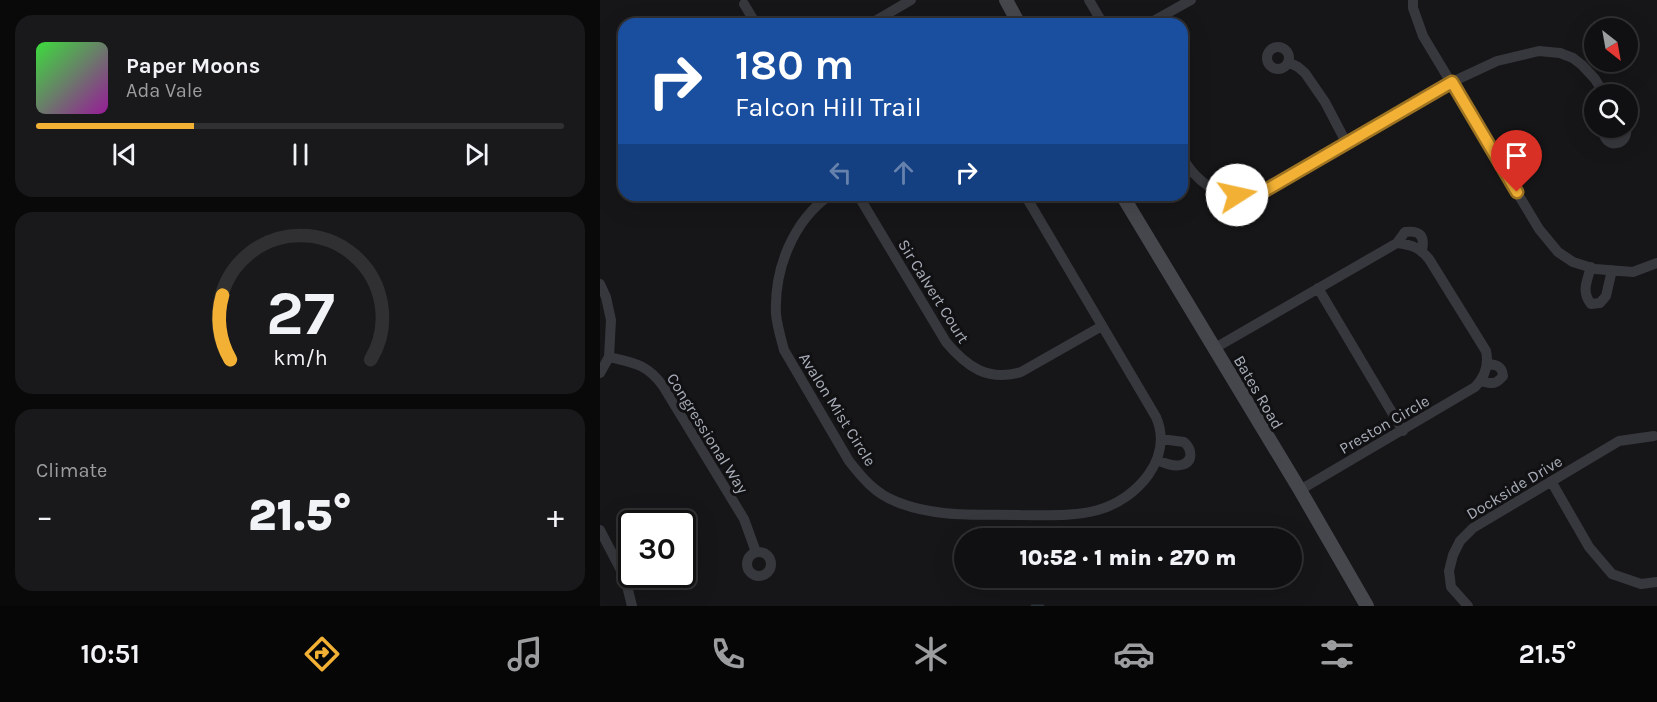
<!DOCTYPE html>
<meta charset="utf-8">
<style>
:root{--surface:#101012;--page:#19191b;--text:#f1f3f6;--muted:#9c9d9f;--line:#303032;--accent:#f2b134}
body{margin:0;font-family:Karla,sans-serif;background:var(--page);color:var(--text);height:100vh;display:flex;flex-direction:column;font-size:22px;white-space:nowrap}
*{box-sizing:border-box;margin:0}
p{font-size:20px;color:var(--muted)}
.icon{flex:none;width:33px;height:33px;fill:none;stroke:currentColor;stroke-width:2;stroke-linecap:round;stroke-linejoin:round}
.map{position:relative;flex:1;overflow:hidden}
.side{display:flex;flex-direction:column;gap:15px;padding:15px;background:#09090a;width:600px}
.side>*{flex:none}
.guide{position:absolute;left:18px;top:18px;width:570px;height:183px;border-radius:18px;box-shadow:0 6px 24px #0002,0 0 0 2px var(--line);background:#1a4fa0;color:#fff;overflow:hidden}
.needle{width:39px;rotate:149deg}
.fabs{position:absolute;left:984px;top:18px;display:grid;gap:12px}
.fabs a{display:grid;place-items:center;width:54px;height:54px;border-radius:50%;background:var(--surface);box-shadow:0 6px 24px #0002,0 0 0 2px var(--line);font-size:30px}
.speed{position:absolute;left:18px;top:510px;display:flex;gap:12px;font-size:30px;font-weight:700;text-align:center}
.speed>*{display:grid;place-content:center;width:78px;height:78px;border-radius:50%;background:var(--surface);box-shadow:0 6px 24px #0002,0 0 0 2px var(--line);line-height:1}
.speed .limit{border:3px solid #111;border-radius:9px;background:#fff;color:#111}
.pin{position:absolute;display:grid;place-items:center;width:51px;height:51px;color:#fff;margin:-62px -26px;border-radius:50% 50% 50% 0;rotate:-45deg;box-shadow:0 0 6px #0007}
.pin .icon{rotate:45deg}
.me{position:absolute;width:66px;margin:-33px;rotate:80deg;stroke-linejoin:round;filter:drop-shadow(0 0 4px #0008)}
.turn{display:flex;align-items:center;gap:21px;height:126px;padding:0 18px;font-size:27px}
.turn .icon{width:78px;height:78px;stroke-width:2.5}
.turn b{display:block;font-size:42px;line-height:51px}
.lanes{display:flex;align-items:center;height:57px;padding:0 18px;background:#0003;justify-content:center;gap:30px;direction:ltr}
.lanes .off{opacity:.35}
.big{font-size:45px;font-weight:800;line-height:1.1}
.side .card{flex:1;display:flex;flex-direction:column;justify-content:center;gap:9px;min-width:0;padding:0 21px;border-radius:18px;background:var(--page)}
.side .dial{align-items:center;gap:0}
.dial svg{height:156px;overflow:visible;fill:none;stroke:var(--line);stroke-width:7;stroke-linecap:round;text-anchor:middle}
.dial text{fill:var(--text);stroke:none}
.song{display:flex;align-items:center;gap:18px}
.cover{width:72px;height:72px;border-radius:9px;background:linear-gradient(135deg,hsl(120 70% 55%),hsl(300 70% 35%))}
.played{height:6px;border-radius:3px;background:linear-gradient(90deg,var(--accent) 30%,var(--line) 30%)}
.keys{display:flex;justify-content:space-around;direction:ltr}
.heat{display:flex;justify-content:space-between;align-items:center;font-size:33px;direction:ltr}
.trip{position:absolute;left:354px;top:528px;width:348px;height:60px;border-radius:30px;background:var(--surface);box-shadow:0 6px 24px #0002,0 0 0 2px var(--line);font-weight:800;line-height:60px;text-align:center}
.tab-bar{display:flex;height:96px;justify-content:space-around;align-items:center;background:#060607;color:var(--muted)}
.tab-bar .icon{width:42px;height:42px}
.tab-bar .current{color:var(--accent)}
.tab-bar b{font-size:27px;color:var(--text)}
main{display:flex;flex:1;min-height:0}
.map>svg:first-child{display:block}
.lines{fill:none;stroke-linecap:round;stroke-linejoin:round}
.stream{stroke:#2c353c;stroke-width:3}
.street{stroke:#37383d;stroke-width:10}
.secondary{stroke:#45474d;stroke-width:14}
.route-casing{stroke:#9d7322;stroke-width:15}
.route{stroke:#f2b134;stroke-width:10}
.labels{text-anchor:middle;stroke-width:6;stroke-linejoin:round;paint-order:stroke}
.street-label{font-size:16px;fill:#a8adb8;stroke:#111113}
</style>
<main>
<section class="side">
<div class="card">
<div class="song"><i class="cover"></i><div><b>Paper Moons</b><p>Ada Vale</p></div></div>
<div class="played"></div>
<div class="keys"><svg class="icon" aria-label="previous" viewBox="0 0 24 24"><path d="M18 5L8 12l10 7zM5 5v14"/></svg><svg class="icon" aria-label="pause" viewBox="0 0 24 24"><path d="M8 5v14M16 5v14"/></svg><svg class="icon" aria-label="next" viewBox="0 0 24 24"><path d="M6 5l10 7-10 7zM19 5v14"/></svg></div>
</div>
<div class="card dial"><svg viewBox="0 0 100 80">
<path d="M14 69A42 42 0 1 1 86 69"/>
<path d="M14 69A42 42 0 0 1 10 36" stroke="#f2b134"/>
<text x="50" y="56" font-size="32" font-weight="700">27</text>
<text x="50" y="72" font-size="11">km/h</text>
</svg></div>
<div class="card"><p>Climate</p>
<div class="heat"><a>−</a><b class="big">21.5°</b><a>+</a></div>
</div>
</section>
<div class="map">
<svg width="1057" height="606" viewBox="0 0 1057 606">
<rect width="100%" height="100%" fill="#161618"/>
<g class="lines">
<path class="stream" d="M432 606H443"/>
<path class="street" d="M489 0 503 24
M813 0V8L823 36 939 229 958 252 973 262 995 269 1033 272 1057 263
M144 4 156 24
M270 24 311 0
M548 24 591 0
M667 58a11 11 0 1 1 22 0a11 11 0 1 1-22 0Z
M688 62 698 67 705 73 725 102 747 144
M1004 128C1001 149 1029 148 1026 128
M582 157C602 191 629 202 666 190L852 82 897 61 939 51 960 53 973 58 982 65 995 79 1004 94
M230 195C193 221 174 269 176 314 177 326 181 338 184 350L249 461C263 479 276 494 297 502 336 518 380 514 420 515 445 515 473 517 498 510 537 499 574 458 556 417L425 195
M258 195 346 342C367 367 388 382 421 372L502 326
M797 243 805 232C820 230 825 236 822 250
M991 267C987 281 981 292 991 304L1000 303 1006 296 1012 270
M0 284 6 297 11 320 9 357 0 373
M718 288 803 431
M615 348 797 243C812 245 819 247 829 259L886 351C889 365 885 377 875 387L700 490
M9 357C34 363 47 364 63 386L144 519 156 552
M881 381C891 384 896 385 903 376 902 366 897 365 888 364
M557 460C564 463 573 467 581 465 594 462 592 449 584 442L561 439
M951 481 989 547 1012 574 1041 584 1057 582
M0 530 25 578 32 606
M147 564a12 12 0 1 1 24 0a12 12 0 1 1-24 0Z
M868 606 851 587 849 571 853 555 860 541 873 528 1019 441 1054 436"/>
<path class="secondary" d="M406 0 419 24
M522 195 700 490 767 606"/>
</g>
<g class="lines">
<g class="route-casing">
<path id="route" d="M637 195H652L666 190 852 82 917 192"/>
</g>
<use href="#route" class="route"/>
</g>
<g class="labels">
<g class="street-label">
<text transform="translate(334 291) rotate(58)" y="6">Sir Calvert Court</text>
<text transform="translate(659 392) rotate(60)" y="6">Bates Road</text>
<text transform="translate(238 409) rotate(58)" y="6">Avalon Mist Circle</text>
<text transform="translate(784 424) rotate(-30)" y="6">Preston Circle</text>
<text transform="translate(108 433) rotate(58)" y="6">Congressional Way</text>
<text transform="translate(914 487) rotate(-31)" y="6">Dockside Drive</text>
</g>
</g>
</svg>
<div class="fabs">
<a><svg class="needle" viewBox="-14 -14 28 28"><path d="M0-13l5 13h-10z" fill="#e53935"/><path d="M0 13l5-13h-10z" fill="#9c9d9f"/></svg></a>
<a><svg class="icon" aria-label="search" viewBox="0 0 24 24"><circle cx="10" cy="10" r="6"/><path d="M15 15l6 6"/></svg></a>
</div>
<div class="speed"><div class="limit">30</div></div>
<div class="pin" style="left:917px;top:192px;background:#d93025"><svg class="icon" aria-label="arrive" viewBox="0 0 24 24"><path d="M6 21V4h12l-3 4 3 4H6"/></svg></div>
<svg class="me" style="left:637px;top:195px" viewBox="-20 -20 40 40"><circle r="19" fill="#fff"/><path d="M0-13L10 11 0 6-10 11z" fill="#f2b134"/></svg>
<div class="trip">10:52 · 1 min · 270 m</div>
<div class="guide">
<div class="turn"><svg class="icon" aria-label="right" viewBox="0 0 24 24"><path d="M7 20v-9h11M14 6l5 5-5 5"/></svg><div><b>180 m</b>Falcon Hill Trail</div></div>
<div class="lanes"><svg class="icon off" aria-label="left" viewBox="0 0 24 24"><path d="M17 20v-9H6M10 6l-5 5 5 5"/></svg><svg class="icon off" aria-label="ahead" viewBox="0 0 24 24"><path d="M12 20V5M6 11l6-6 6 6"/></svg><svg class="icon" aria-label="right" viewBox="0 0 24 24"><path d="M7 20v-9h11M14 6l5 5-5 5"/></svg></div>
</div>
</div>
</main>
<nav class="tab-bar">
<b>10:51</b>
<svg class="icon current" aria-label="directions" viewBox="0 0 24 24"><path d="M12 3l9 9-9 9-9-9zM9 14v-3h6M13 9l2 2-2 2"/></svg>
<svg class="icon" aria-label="music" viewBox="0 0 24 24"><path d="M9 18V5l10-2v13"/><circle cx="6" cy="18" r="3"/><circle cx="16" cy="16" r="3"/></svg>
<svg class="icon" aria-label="phone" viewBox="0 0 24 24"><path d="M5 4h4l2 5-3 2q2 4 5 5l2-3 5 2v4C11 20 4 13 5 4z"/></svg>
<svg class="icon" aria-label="climate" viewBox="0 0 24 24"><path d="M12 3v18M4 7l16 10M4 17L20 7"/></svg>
<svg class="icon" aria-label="car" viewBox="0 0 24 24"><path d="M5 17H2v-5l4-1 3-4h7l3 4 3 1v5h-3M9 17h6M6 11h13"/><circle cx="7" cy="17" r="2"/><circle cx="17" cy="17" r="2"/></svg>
<svg class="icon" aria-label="filters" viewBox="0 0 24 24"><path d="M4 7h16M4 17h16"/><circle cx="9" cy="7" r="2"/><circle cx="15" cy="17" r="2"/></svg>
<b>21.5°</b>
</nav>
